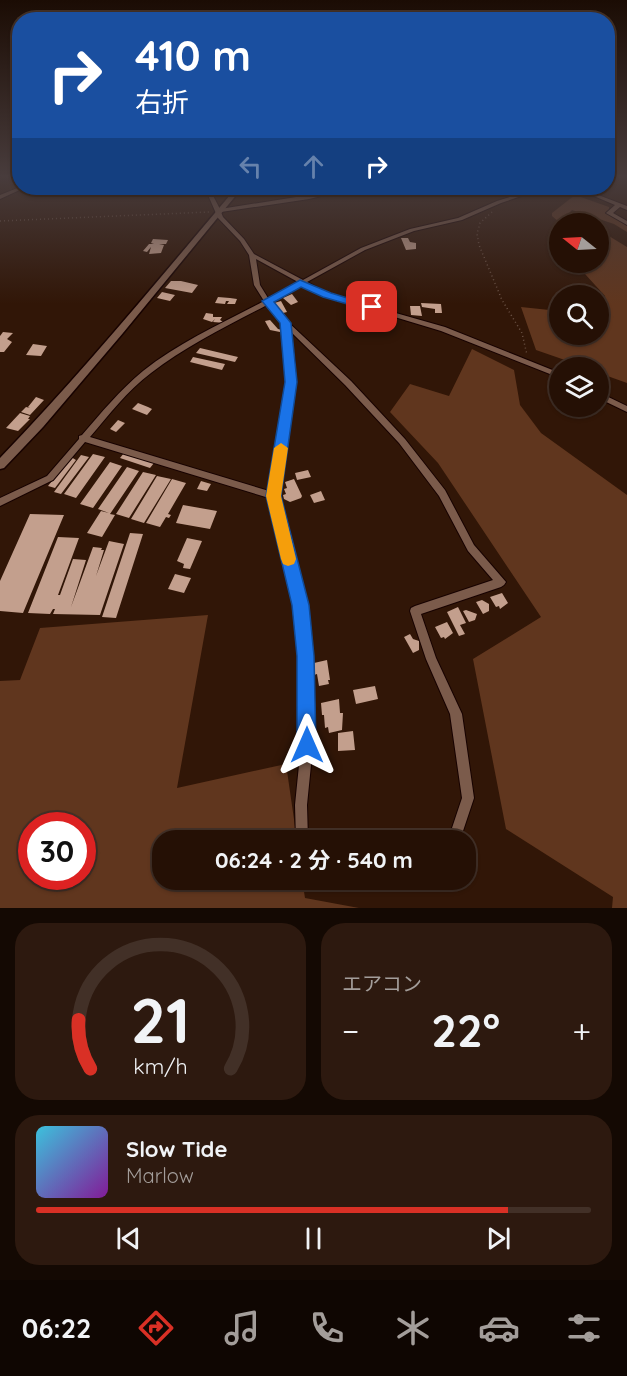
<!DOCTYPE html>
<html lang="ja">
<meta charset="utf-8">
<style>
:root{--surface:#251005;--page:#2d190f;--text:#f1f3f6;--muted:#a39d9a;--line:#423027;--accent:#d93025}
body{margin:0;font-family:Quicksand,"Noto Sans JP",sans-serif;background:var(--page);color:var(--text);height:100vh;display:flex;flex-direction:column;font-size:22px;white-space:nowrap}
*{box-sizing:border-box;margin:0}
p{font-size:20px;color:var(--muted)}
.icon{flex:none;width:33px;height:33px;fill:none;stroke:currentColor;stroke-width:2;stroke-linecap:round;stroke-linejoin:round}
.map{position:relative;height:908px;overflow:hidden}
.panel{display:flex;flex-direction:column;gap:15px;padding:15px;background:#140903;flex:1}
.panel>*{flex:none}
.hud{position:absolute;left:12px;top:12px;width:603px;height:183px;border-radius:24px;box-shadow:0 2px 4px #0004,0 0 0 2px var(--line);background:#1a4fa0;color:#fff;overflow:hidden}
.needle{width:39px;rotate:288deg}
.buttons{position:absolute;left:549px;top:213px;display:grid;gap:12px}
.buttons a{display:grid;place-items:center;width:60px;height:60px;border-radius:50%;background:var(--surface);box-shadow:0 2px 4px #0004,0 0 0 2px var(--line);font-size:30px}
.speed{position:absolute;left:18px;top:812px;display:flex;gap:12px;font-size:30px;font-weight:700;text-align:center}
.speed>*{display:grid;place-content:center;width:78px;height:78px;border-radius:50%;background:var(--surface);box-shadow:0 2px 4px #0004,0 0 0 2px var(--line);line-height:1}
.speed .limit{border:9px solid #d22;background:#fff;color:#111}
.pin{position:absolute;display:grid;place-items:center;width:51px;height:51px;color:#fff;margin:-26px;border-radius:12px;box-shadow:0 3px 9px #0006}
.me{position:absolute;width:66px;margin:-33px;rotate:0deg;stroke-linejoin:round;filter:drop-shadow(0 0 4px #0008)}
.turn{display:flex;align-items:center;gap:21px;height:126px;padding:0 24px;font-size:27px}
.turn .icon{width:78px;height:78px;stroke-width:2.5}
.turn b{display:block;font-size:42px;line-height:51px}
.lanes{display:flex;align-items:center;height:57px;padding:0 24px;background:#0003;justify-content:center;gap:30px;direction:ltr}
.lanes .off{opacity:.35}
.big{font-size:45px;font-weight:700;line-height:1.1}
.panel .widget{flex:1;display:flex;flex-direction:column;justify-content:center;gap:9px;min-width:0;padding:0 21px;border-radius:24px;background:var(--page)}
.panel .dial{align-items:center;gap:0}
.dial svg{height:156px;overflow:visible;fill:none;stroke:var(--line);stroke-width:7;stroke-linecap:round;text-anchor:middle}
.dial text{fill:var(--text);stroke:none}
.song{display:flex;align-items:center;gap:18px}
.cover{width:72px;height:72px;border-radius:9px;background:linear-gradient(135deg,hsl(190 70% 55%),hsl(290 70% 35%))}
.played{height:6px;border-radius:3px;background:linear-gradient(90deg,var(--accent) 85%,var(--line) 85%)}
.keys{display:flex;justify-content:space-around;direction:ltr}
.heat{display:flex;justify-content:space-between;align-items:center;font-size:33px;direction:ltr}
.panel .tiles{flex:1;display:grid;gap:15px;grid-template-columns:1fr 1fr}
.widget:last-child{grid-column:span 2}
.trip{position:absolute;left:152px;top:830px;width:324px;height:60px;border-radius:24px;background:var(--surface);box-shadow:0 2px 4px #0004,0 0 0 2px var(--line);font-weight:700;line-height:60px;text-align:center}
.tabs{display:flex;height:96px;justify-content:space-around;align-items:center;background:#0f0602;color:var(--muted)}
.tabs .icon{width:42px;height:42px}
.tabs .on{color:var(--accent)}
.tabs b{font-size:27px;color:var(--text)}
.map>svg:first-child{display:block}
.green{fill:#60361e;fill-rule:evenodd}
.building{fill:#c39f8d}
.lines{fill:none;stroke-linecap:round;stroke-linejoin:round}
.minor-casing{stroke:#170200;stroke-width:2}
.tertiary-casing{stroke:#170200;stroke-width:3}
.path{stroke:#6c5346;stroke-width:1.5;stroke-dasharray:1 3;stroke-linecap:butt}
.minor{fill:#7b5b4b;fill-rule:evenodd}
.tertiary{fill:#7b5b4b;fill-rule:evenodd}
.route{fill:#1a73e8;stroke:#114b97;stroke-width:1.5}
.slow{fill:#f59e0b}
</style>
<div class="map">
<svg width="627" height="908" viewBox="0 0 627 908">
<rect width="100%" height="100%" fill="#311607"/>
<path class="green" d="M575 195 609 207V214L627 226V232L614 224 572 210 567 215 589 223H560L552 216V213Z
M599 230 627 247V383L599 373 598 368 585 367 536 350 521 307 559 311 560 334H598L599 308 605 296 575 263 598 262Z
M472 349 514 370 520 405 541 433 627 495V908H612L613 897 506 829 473 659 541 617 438 463 390 412 410 384 449 396Z
M208 615 177 788 286 764 297 840H162V879H302L305 898 359 908H0V681L20 680 40 628ZM32 825H82V876H32Z"/>
<path class="building" d="M401 238H408L410 242 416 243V249L406 250Z
M153 239 168 240 166 244H159L164 245 161 253 149 254 151 247 147 252 143 251 149 244H154L151 243Z
M171 281H181L198 285 192 293 165 288Z
M162 292 175 295 170 301 157 298Z
M292 294 298 302 291 305 283 298Z
M218 297 230 298 237 299 235 304H227L229 301H226L225 304 215 303Z
M281 301 287 312 279 314 271 304Z
M421 303 441 304 442 313H435V309L422 307Z
M410 306H420L422 316 411 315Z
M206 313 213 314V317H222L220 320 225 323 213 322 215 319 212 322 203 319Z
M270 320 278 329 282 330 280 332 270 330 266 323 265 321Z
M3 332 13 333 7 339 12 342 4 352H0V336Z
M33 344 47 346 41 356 26 355Z
M200 348 238 357 235 362 196 353Z
M193 357 225 364 222 370 190 362Z
M36 397 44 400 30 415 21 412 26 407 30 408 28 407Z
M138 403 148 407 152 409 147 415 132 409Z
M20 413 30 416 28 419H30L18 431 6 428Z
M118 420 125 423 116 432 110 429Z
M124 453 154 463 150 468 120 458Z
M93 454 105 457 76 498 64 494Z
M81 455 89 457 61 494 54 492Z
M71 457 76 460 55 488 48 486Z
M110 462 122 466 93 508 80 504Z
M127 467 139 471 110 514 115 515 102 537 87 533 101 511 109 513 98 509Z
M308 470 311 477 297 480 295 473Z
M143 472 156 475 129 518 116 514Z
M157 476 171 479 144 523 131 519Z
M172 479 186 483 168 514 171 515 169 518 166 517 160 527 146 523Z
M294 479 302 496 301 498 290 502 284 499 283 495 286 494 284 489 287 488 285 482Z
M201 481 211 484 207 491 197 489Z
M321 491 325 500 314 503 310 495Z
M183 505 217 511 210 529 176 523Z
M30 514 64 515 23 613 0 611V581Z
M130 533 143 534 116 618 102 617Z
M58 537 79 538 58 595H60L73 559 86 560 71 607 93 547 102 548 101 550H104L96 576 109 541 124 544 100 615 53 614 55 609H53L50 614 28 613Z
M187 538 202 541 190 569 183 568 184 564 177 561Z
M175 574 191 578 184 593 168 589Z
M502 593 508 603 500 609 499 606 496 607 490 597Z
M482 600 489 604V611L483 614 476 602Z
M458 607 466 623 460 625 465 634 459 636 447 612Z
M466 610 477 614 475 620 469 622 463 611Z
M447 622 453 633 445 639 444 637 441 638 435 627Z
M410 634 413 639 419 641V650L413 653 404 637Z
M327 660 330 680H328L329 684 319 686 317 674 314 675V663Z
M375 686 378 699 356 704 353 690Z
M339 699 340 713H343L342 730 329 733 328 727 325 728 324 715H322L321 703Z
M353 731 355 750 338 751V733Z"/>
<g class="lines">
<g class="minor-casing">
<path id="minor" d="M20 187 24 188 0 199V195Z
M205 188H209L220 209 309 195 344 188H350V189L309 199 221 212 223 217 244 239 254 254 303 280 361 248 410 229 458 218 497 201 539 188H545L501 203 462 220 414 231 365 250 307 282 329 294 445 327 560 373V378L441 331 325 296 303 285 271 302 288 322 351 381 405 439 445 490 474 545 506 582 504 585 501 587 421 614 436 658 462 714 474 798 460 840H448L462 798 450 714 426 659 410 611 411 608 415 606 493 580 468 551 439 496 399 443 345 385 290 331 295 363V382L277 496 305 605 310 656 313 745 307 805 308 840H296L295 805 301 745 300 656 295 605 269 498 85 442 53 480 0 506V498L47 476 79 439V436L82 435C101 413 120 390 143 371 179 342 223 323 264 301L254 285 249 255 240 241 218 218ZM256 259 298 282 268 298 260 285ZM267 305 283 323 287 363V382L269 491 90 437C109 415 127 391 151 373 186 346 227 326 267 305Z
M575 188H580L627 206V210L620 207 613 213 627 221V225L606 213 615 205Z
M598 392 627 406V412L598 398Z
M306 879H352L350 884 345 886 320 889 308 884Z"/>
</g>
<g class="tertiary-casing">
<path id="tertiary" d="M236 188H242L123 333 43 427 4 468 0 469V458C83 372 159 279 236 188Z"/>
</g>
<path class="path" d="M501 195 503 188
M492 212 480 223 477 234 479 245 502 300 522 333 527 355
M0 221 209 212"/>
<use href="#minor" class="minor"/>
<use href="#tertiary" class="tertiary"/>
</g>
<linearGradient id="sky" x2="0" y2="1"><stop stop-color="#1b0c04"/><stop offset="0.58" stop-color="#483c3c"/><stop offset="1" stop-color="#483c3c" stop-opacity="0"/></linearGradient>
<rect width="627" height="304" fill="url(#sky)"/>
<path class="route" d="M300 280 331 293 377 307 375 310H368L323 297 301 287 274 302 291 323 297 382 281 496 309 605 314 656 316 745 314 752 307 755 300 752 297 745V656L292 605 266 496 285 382 280 323 262 301Z"/>
<path class="slow" d="M281 443 288 448 281 496 296 559 294 564 288 566 283 564 281 559 266 496 274 448Z"/>
</svg>
<div class="buttons">
<a><svg class="needle" viewBox="-14 -14 28 28"><path d="M0-13l5 13h-10z" fill="#e53935"/><path d="M0 13l5-13h-10z" fill="#a39d9a"/></svg></a>
<a><svg class="icon" aria-label="search" viewBox="0 0 24 24"><circle cx="10" cy="10" r="6"/><path d="M15 15l6 6"/></svg></a>
<a><svg class="icon" aria-label="layers" viewBox="0 0 24 24"><path d="M12 4l9 5-9 5-9-5zM3 14l9 5 9-5"/></svg></a>
</div>
<div class="speed"><div class="limit">30</div></div>
<div class="pin" style="left:372px;top:307px;background:#d93025"><svg class="icon" aria-label="arrive" viewBox="0 0 24 24"><path d="M6 21V4h12l-3 4 3 4H6"/></svg></div>
<svg class="me" style="left:307px;top:745px" viewBox="-20 -20 40 40"><path d="M0-17L14 15 0 8-14 15z" fill="#1a73e8" stroke="#fff" stroke-width="4"/></svg>
<div class="trip">06:24 · 2 分 · 540 m</div>
<div class="hud">
<div class="turn"><svg class="icon" aria-label="right" viewBox="0 0 24 24"><path d="M7 20v-9h11M14 6l5 5-5 5"/></svg><div><b>410 m</b>右折</div></div>
<div class="lanes"><svg class="icon off" aria-label="left" viewBox="0 0 24 24"><path d="M17 20v-9H6M10 6l-5 5 5 5"/></svg><svg class="icon off" aria-label="ahead" viewBox="0 0 24 24"><path d="M12 20V5M6 11l6-6 6 6"/></svg><svg class="icon" aria-label="right" viewBox="0 0 24 24"><path d="M7 20v-9h11M14 6l5 5-5 5"/></svg></div>
</div>
</div>
<section class="panel">
<div class="tiles">
<div class="widget dial"><svg viewBox="0 0 100 80">
<path d="M14 69A42 42 0 1 1 86 69"/>
<path d="M14 69A42 42 0 0 1 8 44" stroke="#d93025"/>
<text x="50" y="56" font-size="32" font-weight="700">21</text>
<text x="50" y="72" font-size="11">km/h</text>
</svg></div>
<div class="widget"><p>エアコン</p>
<div class="heat"><a>−</a><b class="big">22°</b><a>+</a></div>
</div>
<div class="widget">
<div class="song"><i class="cover"></i><div><b>Slow Tide</b><p>Marlow</p></div></div>
<div class="played"></div>
<div class="keys"><svg class="icon" aria-label="previous" viewBox="0 0 24 24"><path d="M18 5L8 12l10 7zM5 5v14"/></svg><svg class="icon" aria-label="pause" viewBox="0 0 24 24"><path d="M8 5v14M16 5v14"/></svg><svg class="icon" aria-label="next" viewBox="0 0 24 24"><path d="M6 5l10 7-10 7zM19 5v14"/></svg></div>
</div>
</div>
</section>
<nav class="tabs">
<b>06:22</b>
<svg class="icon on" aria-label="directions" viewBox="0 0 24 24"><path d="M12 3l9 9-9 9-9-9zM9 14v-3h6M13 9l2 2-2 2"/></svg>
<svg class="icon" aria-label="music" viewBox="0 0 24 24"><path d="M9 18V5l10-2v13"/><circle cx="6" cy="18" r="3"/><circle cx="16" cy="16" r="3"/></svg>
<svg class="icon" aria-label="phone" viewBox="0 0 24 24"><path d="M5 4h4l2 5-3 2q2 4 5 5l2-3 5 2v4C11 20 4 13 5 4z"/></svg>
<svg class="icon" aria-label="climate" viewBox="0 0 24 24"><path d="M12 3v18M4 7l16 10M4 17L20 7"/></svg>
<svg class="icon" aria-label="car" viewBox="0 0 24 24"><path d="M5 17H2v-5l4-1 3-4h7l3 4 3 1v5h-3M9 17h6M6 11h13"/><circle cx="7" cy="17" r="2"/><circle cx="17" cy="17" r="2"/></svg>
<svg class="icon" aria-label="filters" viewBox="0 0 24 24"><path d="M4 7h16M4 17h16"/><circle cx="9" cy="7" r="2"/><circle cx="15" cy="17" r="2"/></svg>
</nav>
